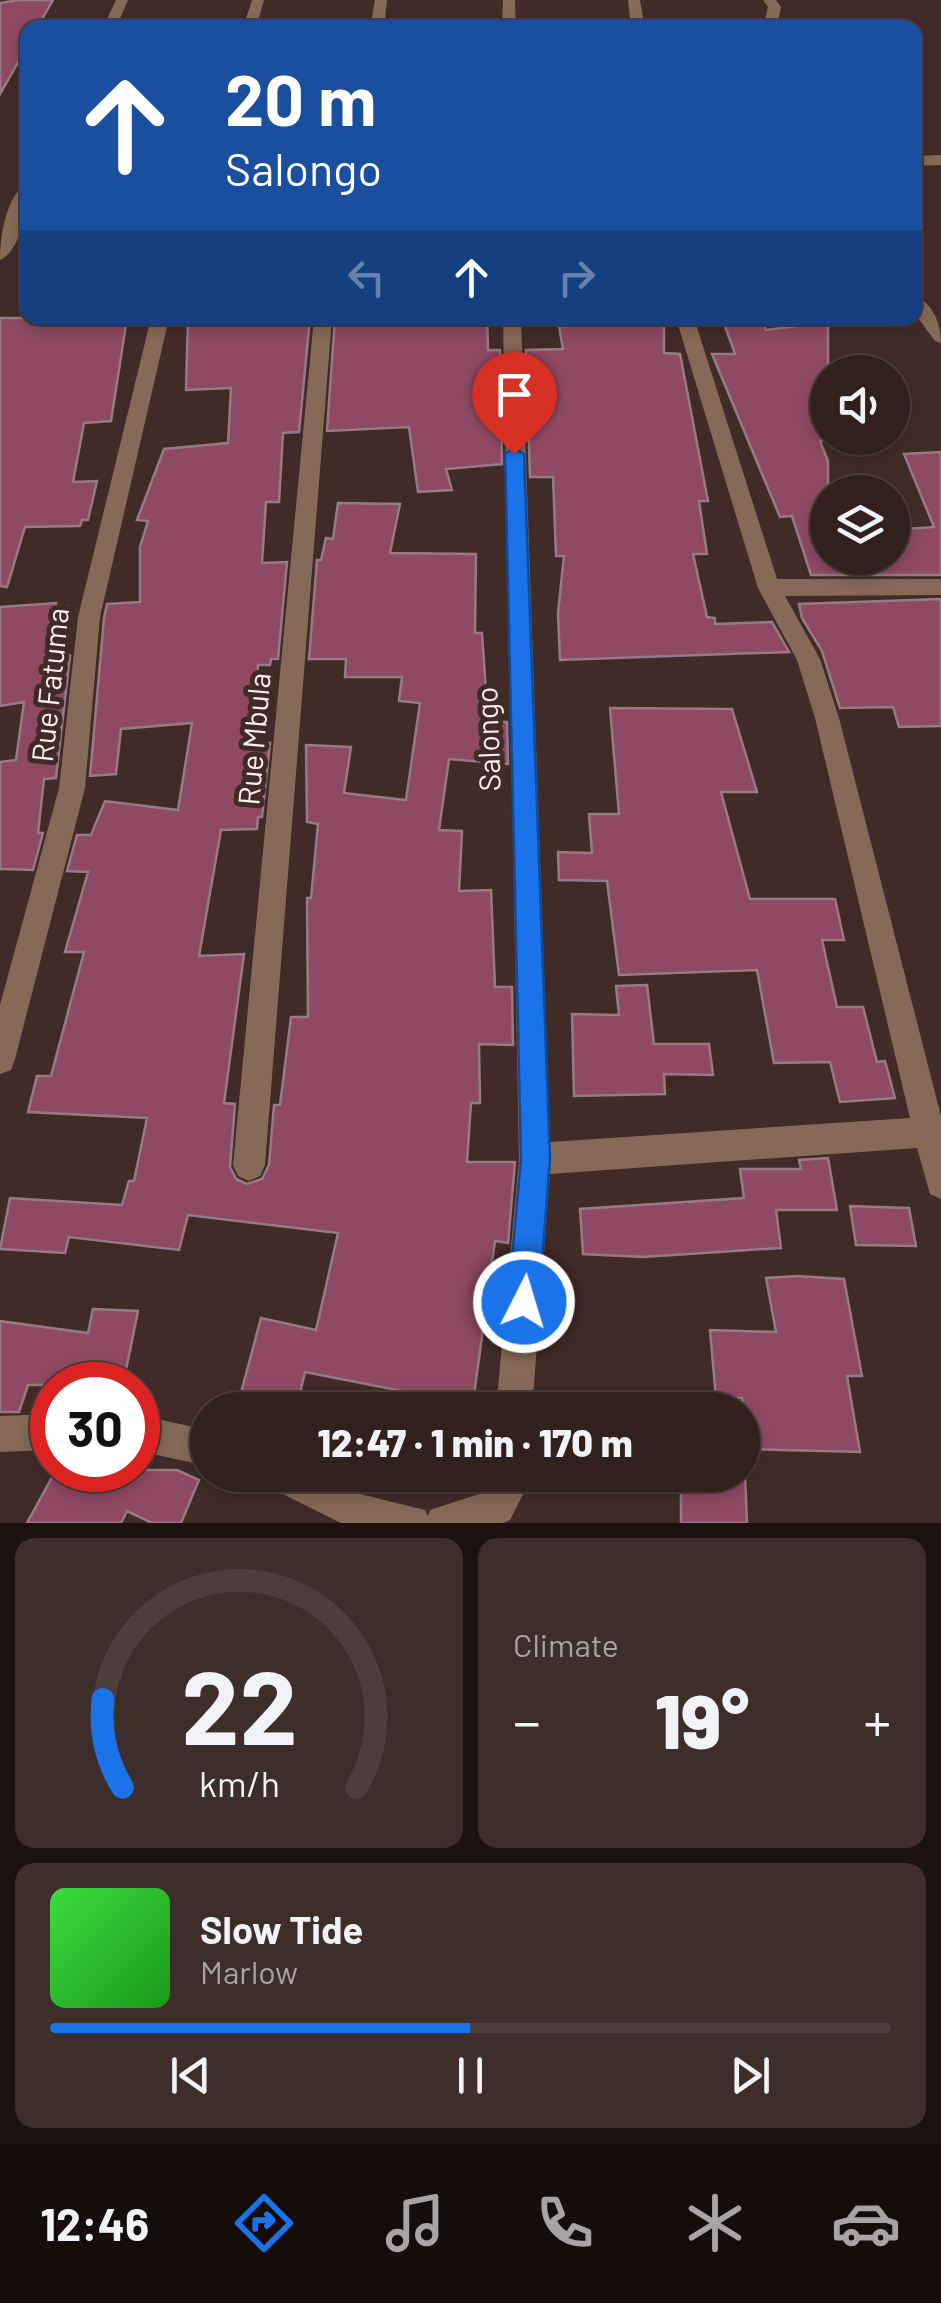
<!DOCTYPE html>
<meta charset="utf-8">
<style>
:root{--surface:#31201e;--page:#3d2d2b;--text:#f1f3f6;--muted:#a8a3a4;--line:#4c3e3c;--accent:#1a73e8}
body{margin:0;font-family:Barlow,sans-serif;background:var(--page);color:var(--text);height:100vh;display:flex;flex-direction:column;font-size:38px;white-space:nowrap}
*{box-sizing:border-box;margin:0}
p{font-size:32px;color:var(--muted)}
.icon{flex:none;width:55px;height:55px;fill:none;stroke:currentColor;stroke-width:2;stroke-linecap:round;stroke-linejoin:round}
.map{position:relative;height:1523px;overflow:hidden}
.panel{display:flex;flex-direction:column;gap:15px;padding:15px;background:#1b1210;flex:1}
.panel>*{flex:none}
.top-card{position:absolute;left:20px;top:20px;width:902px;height:305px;border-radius:20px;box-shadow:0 5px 15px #0003,0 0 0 2px var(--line);background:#1a4fa0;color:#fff;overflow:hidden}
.buttons{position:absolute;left:810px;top:355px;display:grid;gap:20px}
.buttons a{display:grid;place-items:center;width:100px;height:100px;border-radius:50%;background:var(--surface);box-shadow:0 5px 15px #0003,0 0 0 2px var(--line);font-size:50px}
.speed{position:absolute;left:30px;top:1362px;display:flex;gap:20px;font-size:50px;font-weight:700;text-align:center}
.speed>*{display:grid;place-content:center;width:130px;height:130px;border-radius:50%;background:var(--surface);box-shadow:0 5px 15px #0003,0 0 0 2px var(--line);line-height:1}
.speed .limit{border:15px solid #d22;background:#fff;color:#111}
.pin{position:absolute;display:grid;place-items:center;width:85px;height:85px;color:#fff;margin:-102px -42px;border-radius:50% 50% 50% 0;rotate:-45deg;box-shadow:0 0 10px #0007}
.pin .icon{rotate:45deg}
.me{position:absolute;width:110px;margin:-55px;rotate:5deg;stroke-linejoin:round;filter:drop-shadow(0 0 8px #0008)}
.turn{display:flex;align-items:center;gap:35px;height:210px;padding:0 40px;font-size:45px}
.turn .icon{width:130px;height:130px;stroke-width:2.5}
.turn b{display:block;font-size:70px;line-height:85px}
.lanes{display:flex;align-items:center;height:95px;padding:0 40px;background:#0003;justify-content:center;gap:50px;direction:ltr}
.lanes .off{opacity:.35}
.big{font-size:75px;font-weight:800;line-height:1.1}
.panel .widget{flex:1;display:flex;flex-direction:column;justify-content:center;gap:15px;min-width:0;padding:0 35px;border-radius:20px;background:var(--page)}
.panel .dial{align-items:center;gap:0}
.dial svg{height:260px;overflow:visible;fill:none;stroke:var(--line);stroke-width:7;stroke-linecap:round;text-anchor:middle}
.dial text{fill:var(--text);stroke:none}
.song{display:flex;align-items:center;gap:30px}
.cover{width:120px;height:120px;border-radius:15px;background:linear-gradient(135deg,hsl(120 70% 55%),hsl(120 70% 35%))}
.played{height:10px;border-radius:5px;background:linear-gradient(90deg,var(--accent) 50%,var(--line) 50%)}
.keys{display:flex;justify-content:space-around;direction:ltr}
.heat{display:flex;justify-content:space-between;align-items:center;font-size:55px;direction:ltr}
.panel .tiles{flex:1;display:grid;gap:15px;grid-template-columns:1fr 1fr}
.widget:last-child{grid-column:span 2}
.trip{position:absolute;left:190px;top:1392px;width:570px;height:100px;border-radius:50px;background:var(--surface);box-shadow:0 5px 15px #0003,0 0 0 2px var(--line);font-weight:800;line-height:100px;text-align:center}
.tabs{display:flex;height:160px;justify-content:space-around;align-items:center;background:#140d0c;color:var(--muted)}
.tabs .icon{width:70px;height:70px}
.tabs .active{color:var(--accent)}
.tabs b{font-size:45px;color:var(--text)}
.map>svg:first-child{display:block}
.building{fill:#8f4963;stroke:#967b84;stroke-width:2.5}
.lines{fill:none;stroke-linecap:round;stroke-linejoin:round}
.minor{fill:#866a58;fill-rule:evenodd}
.route{fill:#1a73e8;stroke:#114b97;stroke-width:2.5}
.labels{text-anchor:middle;stroke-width:10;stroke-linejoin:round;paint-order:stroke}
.street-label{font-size:30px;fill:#fef1f0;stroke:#412b28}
</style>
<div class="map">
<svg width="941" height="1523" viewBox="0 0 941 1523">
<rect width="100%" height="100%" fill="#412b28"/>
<path class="building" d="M19 0H53L37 28H28V45L0 94V3Z
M0 318H127L111 421 84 423 73 482 97 481 88 520H82L80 526 25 527 7 587 0 586Z
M188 318H310L299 432 283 433 279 502H266L262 563 287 562 278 659H271L270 665H258L253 742 270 743 262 817H258L257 829 221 830 199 956 244 954 224 1103 235 1104 230 1167 236 1179 247 1184 262 1179 269 1165 274 1105H280L291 1017H308L307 898H311L318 824 307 822 306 745 351 747 344 793 406 800 420 703 399 701 402 677H345L346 659H309L317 560H321L326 538 333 539 338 503 400 504 390 553 476 554 475 633H482L488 721 507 722 508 764 449 759 439 830 462 831 459 891 491 890 495 987H512L513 1045 479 1044 480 1103H471L467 1162H515L508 1243 495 1241 472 1410H409L412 1393 305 1372 296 1410 238 1404 261 1318 316 1330 338 1233 188 1215 179 1250 69 1237 65 1253 0 1249 10 1198 122 1205 129 1181H134L147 1118 28 1112 37 1076H51L84 952H65L88 872 67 871 77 835H91L105 801 178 810 192 723 121 729 116 774 90 776 104 618 107 604 140 602V547L148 521 137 520 164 449 228 443 231 388 186 390Z
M335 318H487L488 350H500L502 464 446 469 452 490 418 492 409 427 327 431Z
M566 318H664V353L680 354 708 501H699L707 554H693L707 617 715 618V624L772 622 789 652 560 660 558 613 564 556H556L553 477H530L526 350 563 349 559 326H568Z
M722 318H761L766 330 828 322V440L820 441 828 461V558H892V530L934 527 904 454 941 452V575H811L792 516 780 517 712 354H735Z
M941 599V726L899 727 893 707 840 708 822 651 802 618 799 604Z
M56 603V608L67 607 56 650 70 655 56 778 44 779 38 833H43L33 870 0 869V762L16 760 24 702 0 706V607Z
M610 708 732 709 757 792H721L750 899H835L844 940H822L837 1007H863L877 1062 885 1061 895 1098 840 1102 830 1062 774 1063 757 970 619 975 607 881 559 880 558 852 592 853 589 814H619Z
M647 985 654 1044H709L713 1075 664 1074 665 1094 574 1096 572 1014 619 1015 616 986Z
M828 1158 837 1210H776L781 1248 643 1257 583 1254 580 1209 744 1198 740 1169H801L799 1160Z
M850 1206 909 1208 916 1246 856 1245Z
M798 1276 844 1279 862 1376H847L860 1452 742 1449V1398H716L710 1330 776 1332 766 1278Z
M93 1309 138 1311 123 1385H28L19 1412H0V1321L88 1333Z
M56 1470H177L199 1480 181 1523H152L127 1511 121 1523H27Z
M681 1475H745L747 1523H681Z"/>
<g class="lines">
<path class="minor" d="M116 0H128L116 28H103Z
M252 0H264L256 28H243Z
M375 0H387L384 28H370Z
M503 0H515L516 28H502Z
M628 0H640L645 28H631Z
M763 0H776L781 7 777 28H763L768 7Z
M941 155V165L915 166V156Z
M28 182C28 205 22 250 0 260 0 237 6 195 28 182Z
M915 296C933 303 941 324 941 343L935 341 915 314Z
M151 318H169L100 617 85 788 15 1059 11 1070 0 1074V1005L59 788 78 617Z
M314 318H332L265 1165 260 1176 249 1181 238 1176 233 1165Z
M503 318H521L550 1142 910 1118 815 718 797 660 758 588 676 318H694L777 579H941V595L785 596 820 659 839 718 941 1116V1199L930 1194 917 1148 550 1174 532 1410H496L519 1159Z
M52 1414V1450L0 1452V1416Z
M138 1415 208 1430V1466L138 1451Z
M266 1475H323L364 1495 425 1510 428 1516 430 1510 485 1492 495 1475H533L510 1520 503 1523H341L271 1488Z"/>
</g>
<path class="route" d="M514 448 524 454 550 1159 539 1302 534 1313 524 1318 513 1313 508 1302 521 1159 505 454Z"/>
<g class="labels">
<g class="street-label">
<text transform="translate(51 685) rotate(-84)" y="10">Rue Fatuma</text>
<text transform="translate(255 739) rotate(-85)" y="10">Rue Mbula</text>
<text transform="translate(489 739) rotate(-92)" y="10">Salongo</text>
</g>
</g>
</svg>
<div class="buttons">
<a><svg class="icon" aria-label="sound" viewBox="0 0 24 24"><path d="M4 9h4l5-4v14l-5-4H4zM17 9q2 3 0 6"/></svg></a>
<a><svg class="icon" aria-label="layers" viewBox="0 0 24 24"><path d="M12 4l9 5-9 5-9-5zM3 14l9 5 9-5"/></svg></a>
</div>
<div class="speed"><div class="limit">30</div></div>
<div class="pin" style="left:514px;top:454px;background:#d93025"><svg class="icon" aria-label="arrive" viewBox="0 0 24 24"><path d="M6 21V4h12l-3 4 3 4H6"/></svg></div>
<svg class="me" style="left:524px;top:1302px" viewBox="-20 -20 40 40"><circle r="17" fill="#1a73e8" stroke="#fff" stroke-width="3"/><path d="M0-11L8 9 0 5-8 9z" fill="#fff"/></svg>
<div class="trip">12:47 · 1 min · 170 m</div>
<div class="top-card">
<div class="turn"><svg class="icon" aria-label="ahead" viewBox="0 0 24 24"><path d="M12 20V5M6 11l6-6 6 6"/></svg><div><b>20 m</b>Salongo</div></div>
<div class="lanes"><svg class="icon off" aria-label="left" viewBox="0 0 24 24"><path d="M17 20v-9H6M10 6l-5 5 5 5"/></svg><svg class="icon" aria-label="ahead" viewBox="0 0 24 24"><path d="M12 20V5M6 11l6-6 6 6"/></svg><svg class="icon off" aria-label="right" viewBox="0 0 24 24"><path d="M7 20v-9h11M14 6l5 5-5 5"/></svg></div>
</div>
</div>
<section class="panel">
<div class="tiles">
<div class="widget dial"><svg viewBox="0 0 100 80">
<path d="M14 69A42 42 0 1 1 86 69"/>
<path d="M14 69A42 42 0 0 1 8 42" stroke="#1a73e8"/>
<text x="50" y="56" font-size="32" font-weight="700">22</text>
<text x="50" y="72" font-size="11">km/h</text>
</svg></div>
<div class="widget"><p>Climate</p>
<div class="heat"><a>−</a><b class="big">19°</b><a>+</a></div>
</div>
<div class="widget">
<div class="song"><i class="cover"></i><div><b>Slow Tide</b><p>Marlow</p></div></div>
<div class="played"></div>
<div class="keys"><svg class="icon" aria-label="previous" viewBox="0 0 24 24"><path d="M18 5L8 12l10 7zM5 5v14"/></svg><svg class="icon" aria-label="pause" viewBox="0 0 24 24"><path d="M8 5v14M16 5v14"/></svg><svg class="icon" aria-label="next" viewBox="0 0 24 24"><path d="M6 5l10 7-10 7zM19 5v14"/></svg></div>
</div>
</div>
</section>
<nav class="tabs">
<b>12:46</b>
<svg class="icon active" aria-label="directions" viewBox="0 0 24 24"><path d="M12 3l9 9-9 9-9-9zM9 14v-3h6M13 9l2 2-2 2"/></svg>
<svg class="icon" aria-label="music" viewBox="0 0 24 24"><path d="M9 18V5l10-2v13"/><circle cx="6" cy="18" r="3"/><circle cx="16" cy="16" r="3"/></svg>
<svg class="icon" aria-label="phone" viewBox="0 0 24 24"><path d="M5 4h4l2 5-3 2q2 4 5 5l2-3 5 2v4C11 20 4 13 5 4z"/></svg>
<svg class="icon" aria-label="climate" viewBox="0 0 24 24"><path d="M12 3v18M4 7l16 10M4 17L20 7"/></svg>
<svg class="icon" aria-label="car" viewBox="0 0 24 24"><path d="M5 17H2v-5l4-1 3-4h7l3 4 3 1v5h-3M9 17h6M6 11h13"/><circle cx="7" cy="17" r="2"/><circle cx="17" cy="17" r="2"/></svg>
</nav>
